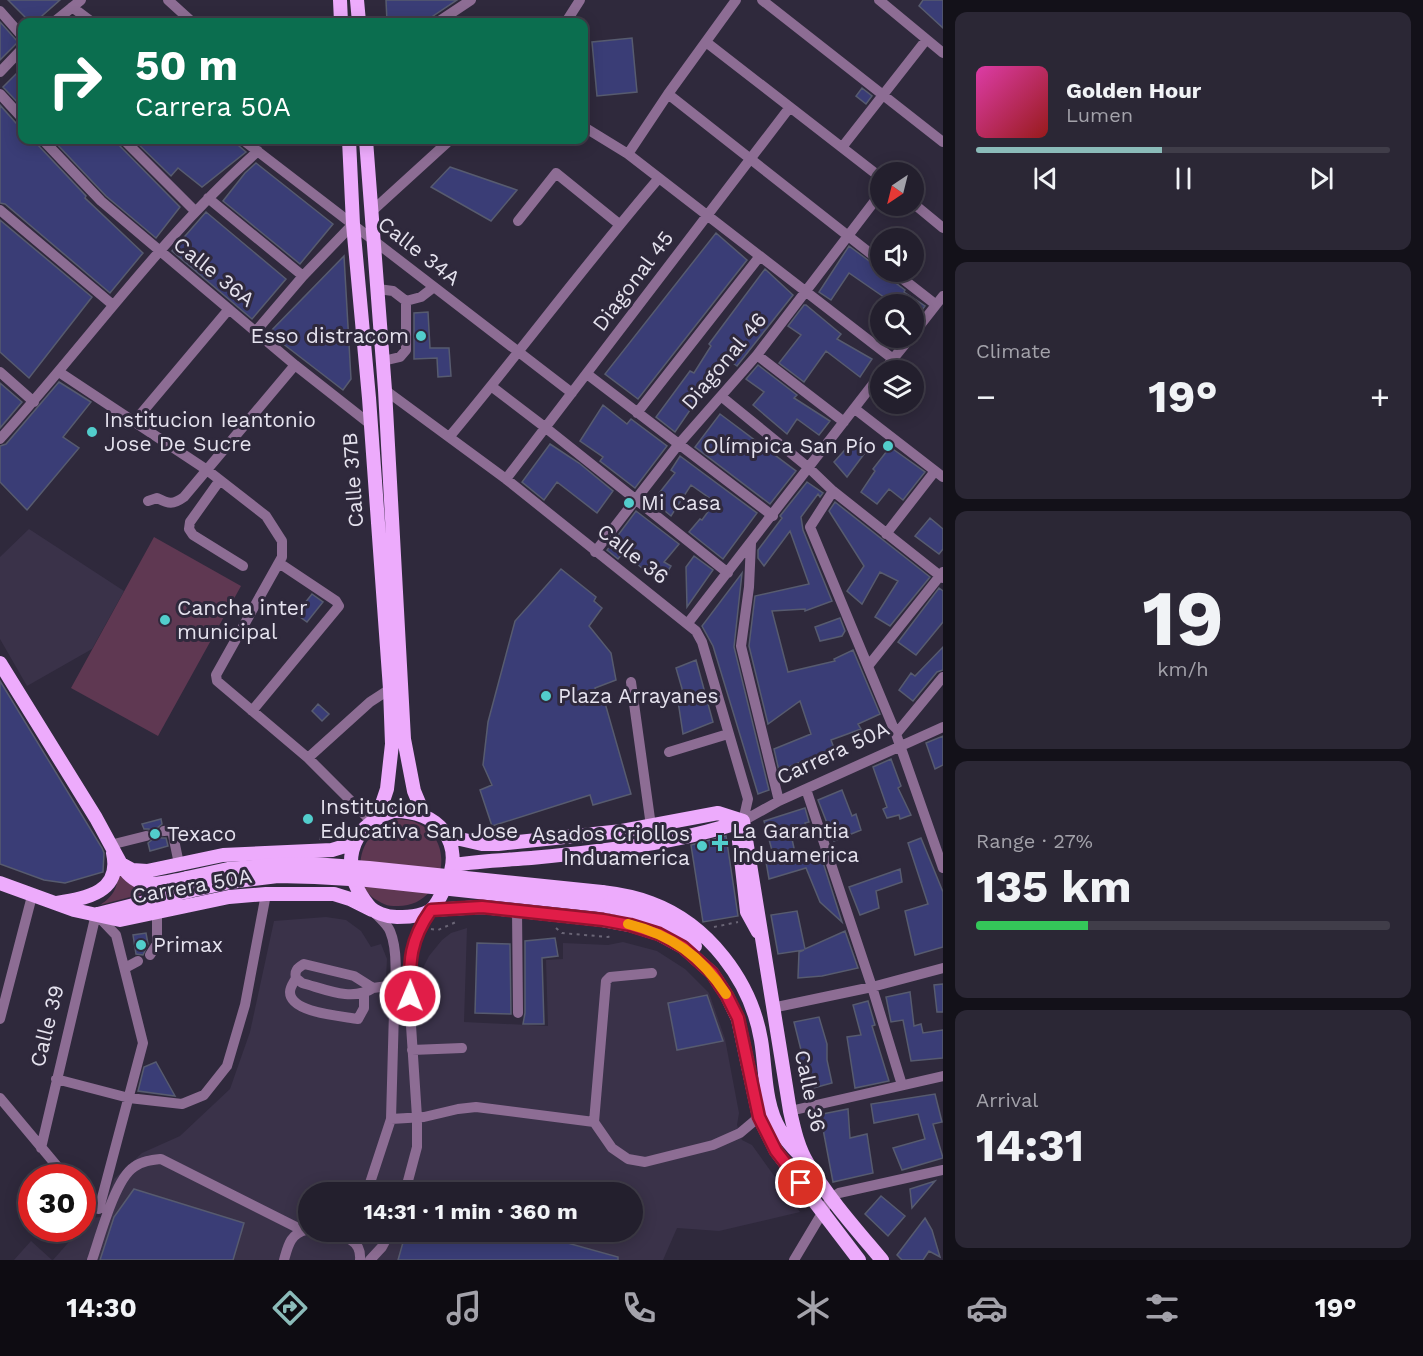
<!DOCTYPE html>
<meta charset="utf-8">
<style>
:root{--surface:#231f2d;--page:#2b2735;--text:#f1f3f6;--muted:#a3a2aa;--line:#403d49;--accent:#8bbbb9}
body{margin:0;font-family:"Work Sans",sans-serif;background:var(--page);color:var(--text);height:100vh;display:flex;flex-direction:column;font-size:22px;white-space:nowrap}
*{box-sizing:border-box;margin:0}
p{font-size:20px;color:var(--muted)}
.icon{flex:none;width:33px;height:33px;fill:none;stroke:currentColor;stroke-width:2;stroke-linecap:round;stroke-linejoin:round}
.map{position:relative;flex:1;overflow:hidden}
.drawer{display:flex;flex-direction:column;gap:12px;padding:12px;background:#131119;width:480px}
.drawer>*{flex:none}
.banner{position:absolute;left:18px;top:18px;width:570px;height:126px;border-radius:12px;box-shadow:0 3px 15px #0003,0 0 0 2px var(--line);background:#0b6e4f;color:#fff;overflow:hidden}
.needle{width:39px;rotate:215deg}
.controls{position:absolute;left:870px;top:162px;display:grid;gap:12px}
.controls a{display:grid;place-items:center;width:54px;height:54px;border-radius:50%;background:var(--surface);box-shadow:0 3px 15px #0003,0 0 0 2px var(--line);font-size:30px}
.speed{position:absolute;left:18px;top:1164px;display:flex;gap:12px;font-size:30px;font-weight:700;text-align:center}
.speed>*{display:grid;place-content:center;width:78px;height:78px;border-radius:50%;background:var(--surface);box-shadow:0 3px 15px #0003,0 0 0 2px var(--line);line-height:1}
.speed .limit{border:9px solid #d22;background:#fff;color:#111}
.pin{position:absolute;display:grid;place-items:center;width:51px;height:51px;color:#fff;margin:-26px;border:3px solid #fff;border-radius:50%;box-shadow:0 2px 6px #0007}
.me{position:absolute;width:66px;margin:-33px;rotate:1deg;stroke-linejoin:round;filter:drop-shadow(0 0 4px #0008)}
.turn{display:flex;align-items:center;gap:21px;height:126px;padding:0 18px;font-size:27px}
.turn .icon{width:78px;height:78px;stroke-width:2.5}
.turn b{display:block;font-size:42px;line-height:51px}
.big{font-size:45px;font-weight:700;line-height:1.1}
.drawer .widget{flex:1;display:flex;flex-direction:column;justify-content:center;gap:9px;min-width:0;padding:0 21px;border-radius:12px;background:var(--page)}
.drawer .dial{align-items:center;gap:0}
.dial b{font-size:78px;line-height:1}
.song{display:flex;align-items:center;gap:18px}
.cover{width:72px;height:72px;border-radius:9px;background:linear-gradient(135deg,hsl(320 70% 55%),hsl(0 70% 35%))}
.played{height:6px;border-radius:3px;background:linear-gradient(90deg,var(--accent) 45%,var(--line) 45%)}
.keys{display:flex;justify-content:space-around;direction:ltr}
.heat{display:flex;justify-content:space-between;align-items:center;font-size:33px;direction:ltr}
.charge{height:9px;border-radius:4px;background:linear-gradient(90deg,#34c759 27%,var(--line) 0)}
.trip{position:absolute;left:298px;top:1182px;width:345px;height:60px;border-radius:30px;background:var(--surface);box-shadow:0 3px 15px #0003,0 0 0 2px var(--line);font-weight:700;line-height:60px;text-align:center}
.dock{display:flex;height:96px;justify-content:space-around;align-items:center;background:#0e0c12;color:var(--muted)}
.dock .icon{width:42px;height:42px}
.dock .active{color:var(--accent)}
.dock b{font-size:27px;color:var(--text)}
main{display:flex;flex:1;min-height:0}
.map>svg:first-child{display:block}
.built{fill:#3a3249;fill-rule:evenodd}
.green{fill:#5f3852}
.building{fill:#3a3d76;stroke:#575b6f;stroke-width:1.5}
.lines{fill:none;stroke-linecap:round;stroke-linejoin:round}
.minor-tunnel{stroke:#4a4557;stroke-width:10;stroke-dasharray:10 5;stroke-linecap:butt}
.path{stroke:#6a6576;stroke-width:2;stroke-dasharray:3 4.5;stroke-linecap:butt}
.minor{stroke:#8d6d94;stroke-width:10}
.major{stroke:#edabfc;stroke-width:14}
.major-bridge{stroke:#edabfc;stroke-width:14}
.route-casing{stroke:#92132f;stroke-width:15}
.route{stroke:#e11d48;stroke-width:10}
.slow{stroke:#f59e0b;stroke-width:10}
.poi-dot{fill:#52cdcc;stroke:#2f293c;stroke-width:2}
.labels{text-anchor:middle;stroke-width:6;stroke-linejoin:round;paint-order:stroke}
.street-label{font-size:21px;fill:#e5e2ee;stroke:#2f293c}
.poi-label{font-size:21px;fill:#e5e2ee;stroke:#2f293c;text-anchor:start}
</style>
<main>
<div class="map">
<svg width="943" height="1260" viewBox="0 0 943 1260">
<rect width="100%" height="100%" fill="#2f293c"/>
<path class="built" d="M29 529 124 591 92 649 27 686 0 639V557Z
M326 917 346 920 361 931 371 947 381 944 387 959 386 978 390 1012 416 1010 415 996 418 978 429 956 442 940 451 933 467 928 464 1022 548 1026 546 960 563 959V943L608 945 623 942 657 951 685 969 709 993 725 1039 739 1113 737 1125 742 1140 752 1145 800 1212 719 1231 677 1228 663 1260H53L90 1218 101 1217 114 1179 142 1153 180 1136 230 1089 250 1032 274 921ZM309 1192H633V1232H309Z
M31 1241 52 1260H14Z"/>
<path class="green" d="M154 537 241 586 158 736 71 688Z
M399 819C405 820 412 820 417 823 459 841 443 907 397 906 392 906 388 906 384 904 376 900 367 895 364 886 353 854 368 828 399 819Z
M119 872 144 890 153 891 100 905C114 896 117 888 119 872Z"/>
<path class="building" d="M8 0H60L35 22H30Z
M386 0H457L424 22H387Z
M923 0H943V28L919 6Z
M0 22 18 42 0 60Z
M632 38 637 92 597 96 592 42Z
M22 68V107L3 87Z
M862 88 872 96 866 104 856 96Z
M0 105 16 123 22 125V140H36L38 145 86 196 85 198 143 253 110 293 5 204 0 203Z
M53 140H117L119 145 180 207 156 238 106 196Z
M134 140H232L246 152 202 187 178 168 171 176Z
M256 163 333 224 300 264 223 201 245 173Z
M450 167 517 190 491 221 431 187Z
M206 212 286 279 252 319 172 251Z
M0 220 92 297 29 378 0 352Z
M716 233 747 260 638 399 605 374Z
M849 246 880 269V272L887 273 889 278 905 290 904 292 925 306 914 321V304H894L849 273 831 300 819 292Z
M344 256 351 379 343 390 269 333Z
M765 269 793 295 737 366 730 361 713 383 710 381 675 432 656 417 690 371 694 373 711 346 709 344Z
M804 305H806L841 334 837 339 872 359 860 377 826 351 804 382 779 363 801 335 788 326Z
M428 312 430 348H449L451 376 438 377 437 358 414 359V313Z
M879 338H901L893 347Z
M758 365 797 395 794 398 830 421 819 435 797 419 787 434 753 405 764 392 746 379Z
M59 382 91 402 63 437 79 448 27 510 0 482V446L6 444Z
M0 383 22 402 0 428Z
M603 405 627 424 631 419 667 446 635 488 600 461 603 457 580 441Z
M720 414 796 471 770 504 695 447Z
M851 443 864 454 847 477 834 462Z
M550 444 579 463 613 491 597 513 557 482 544 500 522 482Z
M890 447 925 472 903 500 889 489 877 504 861 492 875 471 873 469Z
M680 456 757 513 723 559 689 532 700 519 702 520 715 502 691 485 671 516 653 501 675 473 671 470Z
M807 482 823 493 820 497 818 494 801 517 803 530 832 601 805 611V609L772 611 788 672 835 661 834 659 853 650 880 714 858 724 861 729 831 740 834 748 779 771 774 749 811 734 800 701 768 724 749 646 755 596 809 584 790 531 764 566 758 558V550L782 518 780 516Z
M835 502 930 577 890 626 875 617 898 581 880 572 862 604 847 591 864 566 829 511Z
M636 511 679 544 664 562 671 566 661 583 623 553 618 559 607 550Z
M930 518 943 529V549L939 554 915 536Z
M694 556 713 570 687 607 686 567Z
M561 569 596 597 594 601 602 608 589 626 611 653 616 680 595 688 600 705 605 703 631 794 593 805 590 795 492 826 480 790 492 785 483 765 488 722 515 621Z
M742 573 734 647 769 790 758 794 713 646 702 626Z
M939 588 943 591V622L916 655 898 642Z
M312 594 323 602 307 622 296 614Z
M840 618 845 631 842 636 820 641 815 627Z
M943 647V670L937 672 913 701 899 690 911 673 915 676Z
M696 660 713 722 683 734 678 701 685 699 676 668Z
M0 681 102 848 104 853 103 872 65 883 44 880 0 864Z
M318 704 329 714 322 721 312 711Z
M943 736V765L935 769 926 743Z
M891 759 901 786 898 788 911 815 900 819 899 815 887 818 883 809 887 807 873 767Z
M842 790 852 816 856 814 861 830 834 841 818 800Z
M805 808 809 822 805 823 809 834 792 839 797 862 820 853 842 922 820 902 806 868 769 879 765 856 773 854 764 821Z
M161 819 162 824 157 828V832L161 838H166L168 846 150 851 148 843 153 839V834L149 829H144L142 824Z
M726 836 738 916 703 922 691 845Z
M921 838 943 892V947L915 955 905 911 928 904 908 843Z
M900 869 902 882 876 891 879 908 860 915 849 887Z
M797 911 805 949 845 931 858 968 822 976 798 978 799 952 804 950 778 954 771 915Z
M146 933 148 944 143 955 136 954 133 935Z
M555 938 558 956 542 958 544 1024H523L525 1013V941Z
M477 943 510 944 511 1014 475 1013Z
M943 984V1012H937L934 985Z
M910 992 914 1026 921 1024 923 1033 943 1030V1058L911 1061 903 1020 891 1022 886 997Z
M707 995 723 1041 677 1050 668 1003Z
M868 1001 875 1025 872 1026 889 1081 855 1088 847 1037 861 1035 853 1005Z
M819 1017 827 1044V1060L832 1083 806 1090 798 1051 801 1050 794 1022Z
M156 1062 175 1096 138 1091 144 1067Z
M935 1094 942 1122 933 1124 943 1158 902 1170 893 1148 925 1139 918 1114 874 1123 871 1104Z
M848 1109 850 1138 867 1134 873 1173 833 1182 823 1129 814 1131 812 1116Z
M935 1181 912 1208 910 1189Z
M134 1189 244 1223 233 1260H100L114 1217Z
M881 1196 905 1216 888 1236 865 1214Z
M925 1218 932 1230 940 1257 929 1251 923 1260H902L897 1255Z
M406 1232H528L618 1257V1260H398Z"/>
<g class="lines">
<path class="minor-tunnel" d="M146 836 164 831"/>
<path class="path" d="M320 840 321 835 348 827
M714 927 738 922
M556 928 562 933 608 937 613 935
M431 929 438 930 456 922"/>
<path class="minor" d="M168 0 190 20
M762 0 943 142
M879 0 943 53
M72 7 92 22
M0 11 22 36
M54 22 81 0
M438 22 471 0
M566 22 580 0
M706 42 880 177
M0 72 22 49
M0 94 22 118
M668 94 880 261
M584 127 628 154 893 359
M43 140 101 201 295 365 370 424
M124 140 195 211
M243 140 572 393
M843 146 926 40
M628 154 668 94 736 0
M208 198 303 276
M914 204 943 228
M0 210 113 305
M371 212 450 140
M518 221 556 173 619 224
M894 272 935 304
M378 289 393 291 406 301V350L400 357 383 361
M406 301 421 297 434 287
M256 331 303 276 353 224
M914 333 943 296
M757 355 844 422
M884 370 910 338
M0 372 34 402
M59 372 207 470 266 516 282 541V557L216 675 217 681 308 758 371 821
M587 374 773 516
M491 386 546 428 728 573
M385 390 506 479 696 631 702 642 748 799 743 821
M722 397 809 468 833 491 943 578
M855 409 943 477
M637 413 760 256
M134 422 229 309
M450 436C521 351 587 262 659 178
M0 439C87 343 160 238 258 151
M506 479 790 107
M220 480 190 522 189 529 193 535 243 566
M833 491 810 527 896 734 943 868
M148 501 157 498C169 504 173 505 184 497L295 365
M886 534 935 471
M751 543 749 587 741 646 779 801
M595 552 678 445 757 355 880 194
M688 623 880 375
M869 665 943 572
M631 682 651 826
M252 711 339 606 336 601 279 563
M896 734 943 677
M669 752 728 734
M308 758 370 702 390 689
M806 789 872 987 902 1085
M743 821 779 801 943 727
M164 831 172 830 179 864
M110 845 146 836
M517 910 518 1013
M375 913C379 918 387 924 390 931 398 950 396 977 394 997
M150 955 157 944V913
M125 968 138 961
M652 973 610 977 606 981 594 1122 612 1148 628 1159 645 1162 713 1145 740 1133 759 1117
M296 978C294 982 290 987 290 992 290 1013 342 1016 358 1019L364 1008V995
M373 988C352 1002 325 989 302 983L296 978C294 970 298 968 304 964L354 976 373 988 395 985 402 990 410 986
M410 996C409 961 410 940 431 910
M772 1008 872 987 943 968
M0 1019 32 896
M412 1050 462 1048
M56 1079 129 1098 182 1104 204 1095 227 1066 245 1005 266 894
M0 1098 67 1178
M790 1111 943 1076
M391 1119 424 1117 458 1109 476 1107 594 1122
M41 1148 96 914
M367 1192 391 1119 394 1011
M405 1192 417 1147V1117L410 1010
M82 1195 94 1207 99 1209 143 1043 116 935 96 914
M321 1232C339 1236 362 1236 360 1260
M92 1260C100 1237 115 1179 134 1167 142 1161 152 1160 161 1159L302 1230
M284 1260C288 1246 290 1234 306 1230
M370 1260 382 1247 390 1232
M794 1260 831 1198 839 1193 943 1170"/>
<path class="major" d="M340 0 341 22
M357 0 359 22
M349 140 353 224 369 398 390 689 392 744 387 789 378 816
M366 140 385 390 404 739 414 791 424 815
M0 663 96 818 121 864 132 870 147 871 223 855 332 850 345 846 356 838
M393 811C438 810 466 842 446 885 442 893 438 903 432 909 424 916 407 917 397 917 387 917 374 913 368 905 339 868 347 828 393 811Z
M743 821 790 1111C794 1129 798 1148 808 1164 829 1199 856 1229 882 1260
M447 836 482 844H498L622 831 718 813 743 821
M739 841 747 912 758 932
M453 865C479 861 505 860 531 858 602 851 675 844 743 821
M122 866C140 893 161 883 187 878
M0 883 74 910 120 920 229 897 266 894H334L350 899 372 910
M602 892C619 894 635 897 651 903 708 924 751 981 761 1040 766 1069 764 1104 780 1130 785 1139 792 1147 800 1155
M57 903C87 898 122 892 113 853
M600 905C635 910 669 920 695 946
M431 910 482 907 603 920 630 925 659 934 683 947 712 973 727 996 738 1019 759 1117 776 1151 859 1260
M98 914 189 891"/>
<path class="major-bridge" d="M187 878 228 869 276 865 313 864 369 868 602 892
M189 891 230 882 278 876 315 877 367 880 600 905"/>
</g>
<g class="lines">
<g class="route-casing">
<path id="route" d="M410 996C409 961 410 940 431 910L482 907 603 920 630 925 659 934 683 947 712 973 727 996 738 1018 759 1117 776 1151 801 1183"/>
</g>
<use href="#route" class="route"/>
<path class="slow" d="M628 924C672 935 701 956 726 994"/>
</g>
<g class="poi-dot">
<circle cx="421" cy="336" r="6"/>
<circle cx="92" cy="432" r="6"/>
<circle cx="888" cy="446" r="6"/>
<circle cx="629" cy="503" r="6"/>
<circle cx="165" cy="620" r="6"/>
<circle cx="546" cy="696" r="6"/>
<circle cx="308" cy="819" r="6"/>
<circle cx="155" cy="834" r="6"/>
<path d="M717 834h6v6h6v6h-6v6h-6v-6h-6v-6h6z"/>
<circle cx="702" cy="846" r="6"/>
<circle cx="141" cy="945" r="6"/>
</g>
<g class="labels">
<g class="street-label">
<text transform="translate(419 251) rotate(38)" y="7">Calle 34A</text>
<text transform="translate(214 272) rotate(39)" y="7">Calle 36A</text>
<text transform="translate(633 281) rotate(-53)" y="7">Diagonal 45</text>
<text transform="translate(724 361) rotate(-50)" y="7">Diagonal 46</text>
<text transform="translate(353 480) rotate(-94)" y="7">Calle 37B</text>
<text transform="translate(633 554) rotate(38)" y="7">Calle 36</text>
<text transform="translate(833 753) rotate(-25)" y="7">Carrera 50A</text>
<text transform="translate(192 886) rotate(-10)" y="7">Carrera 50A</text>
<text transform="translate(47 1026) rotate(-76)" y="7">Calle 39</text>
<text transform="translate(810 1091) rotate(78)" y="7">Calle 36</text>
</g>
<g class="poi-label">
<text x="409" y="343" text-anchor="end">Esso distracom</text>
<text x="104" y="427">Institucion Ieantonio<tspan x="104" dy="24">Jose De Sucre</tspan></text>
<text x="876" y="453" text-anchor="end">Olímpica San Pío</text>
<text x="641" y="510">Mi Casa</text>
<text x="177" y="615">Cancha inter<tspan x="177" dy="24">municipal</tspan></text>
<text x="558" y="703">Plaza Arrayanes</text>
<text x="320" y="814">Institucion<tspan x="320" dy="24">Educativa San Jose</tspan></text>
<text x="732" y="838">La Garantia<tspan x="732" dy="24">Induamerica</tspan></text>
<text x="167" y="841">Texaco</text>
<text x="690" y="841" text-anchor="end">Asados Criollos<tspan x="690" dy="24">Induamerica</tspan></text>
<text x="153" y="952">Primax</text>
</g>
</g>
</svg>
<div class="controls">
<a><svg class="needle" viewBox="-14 -14 28 28"><path d="M0-13l5 13h-10z" fill="#e53935"/><path d="M0 13l5-13h-10z" fill="#a3a2aa"/></svg></a>
<a><svg class="icon" aria-label="sound" viewBox="0 0 24 24"><path d="M4 9h4l5-4v14l-5-4H4zM17 9q2 3 0 6"/></svg></a>
<a><svg class="icon" aria-label="search" viewBox="0 0 24 24"><circle cx="10" cy="10" r="6"/><path d="M15 15l6 6"/></svg></a>
<a><svg class="icon" aria-label="layers" viewBox="0 0 24 24"><path d="M12 4l9 5-9 5-9-5zM3 14l9 5 9-5"/></svg></a>
</div>
<div class="speed"><div class="limit">30</div></div>
<div class="pin" style="left:801px;top:1183px;background:#d93025"><svg class="icon" aria-label="arrive" viewBox="0 0 24 24"><path d="M6 21V4h12l-3 4 3 4H6"/></svg></div>
<svg class="me" style="left:410px;top:996px" viewBox="-20 -20 40 40"><circle r="17" fill="#e11d48" stroke="#fff" stroke-width="3"/><path d="M0-11L8 9 0 5-8 9z" fill="#fff"/></svg>
<div class="trip">14:31 · 1 min · 360 m</div>
<div class="banner">
<div class="turn"><svg class="icon" aria-label="right" viewBox="0 0 24 24"><path d="M7 20v-9h11M14 6l5 5-5 5"/></svg><div><b>50 m</b>Carrera 50A</div></div>
</div>
</div>
<section class="drawer">
<div class="widget">
<div class="song"><i class="cover"></i><div><b>Golden Hour</b><p>Lumen</p></div></div>
<div class="played"></div>
<div class="keys"><svg class="icon" aria-label="previous" viewBox="0 0 24 24"><path d="M18 5L8 12l10 7zM5 5v14"/></svg><svg class="icon" aria-label="pause" viewBox="0 0 24 24"><path d="M8 5v14M16 5v14"/></svg><svg class="icon" aria-label="next" viewBox="0 0 24 24"><path d="M6 5l10 7-10 7zM19 5v14"/></svg></div>
</div>
<div class="widget"><p>Climate</p>
<div class="heat"><a>−</a><b class="big">19°</b><a>+</a></div>
</div>
<div class="widget dial"><b>19</b><p>km/h</p></div>
<div class="widget"><p>Range · 27%</p><b class="big">135 km</b><div class="charge"></div></div>
<div class="widget"><p>Arrival</p><b class="big">14:31</b></div>
</section>
</main>
<nav class="dock">
<b>14:30</b>
<svg class="icon active" aria-label="directions" viewBox="0 0 24 24"><path d="M12 3l9 9-9 9-9-9zM9 14v-3h6M13 9l2 2-2 2"/></svg>
<svg class="icon" aria-label="music" viewBox="0 0 24 24"><path d="M9 18V5l10-2v13"/><circle cx="6" cy="18" r="3"/><circle cx="16" cy="16" r="3"/></svg>
<svg class="icon" aria-label="phone" viewBox="0 0 24 24"><path d="M5 4h4l2 5-3 2q2 4 5 5l2-3 5 2v4C11 20 4 13 5 4z"/></svg>
<svg class="icon" aria-label="climate" viewBox="0 0 24 24"><path d="M12 3v18M4 7l16 10M4 17L20 7"/></svg>
<svg class="icon" aria-label="car" viewBox="0 0 24 24"><path d="M5 17H2v-5l4-1 3-4h7l3 4 3 1v5h-3M9 17h6M6 11h13"/><circle cx="7" cy="17" r="2"/><circle cx="17" cy="17" r="2"/></svg>
<svg class="icon" aria-label="filters" viewBox="0 0 24 24"><path d="M4 7h16M4 17h16"/><circle cx="9" cy="7" r="2"/><circle cx="15" cy="17" r="2"/></svg>
<b>19°</b>
</nav>
